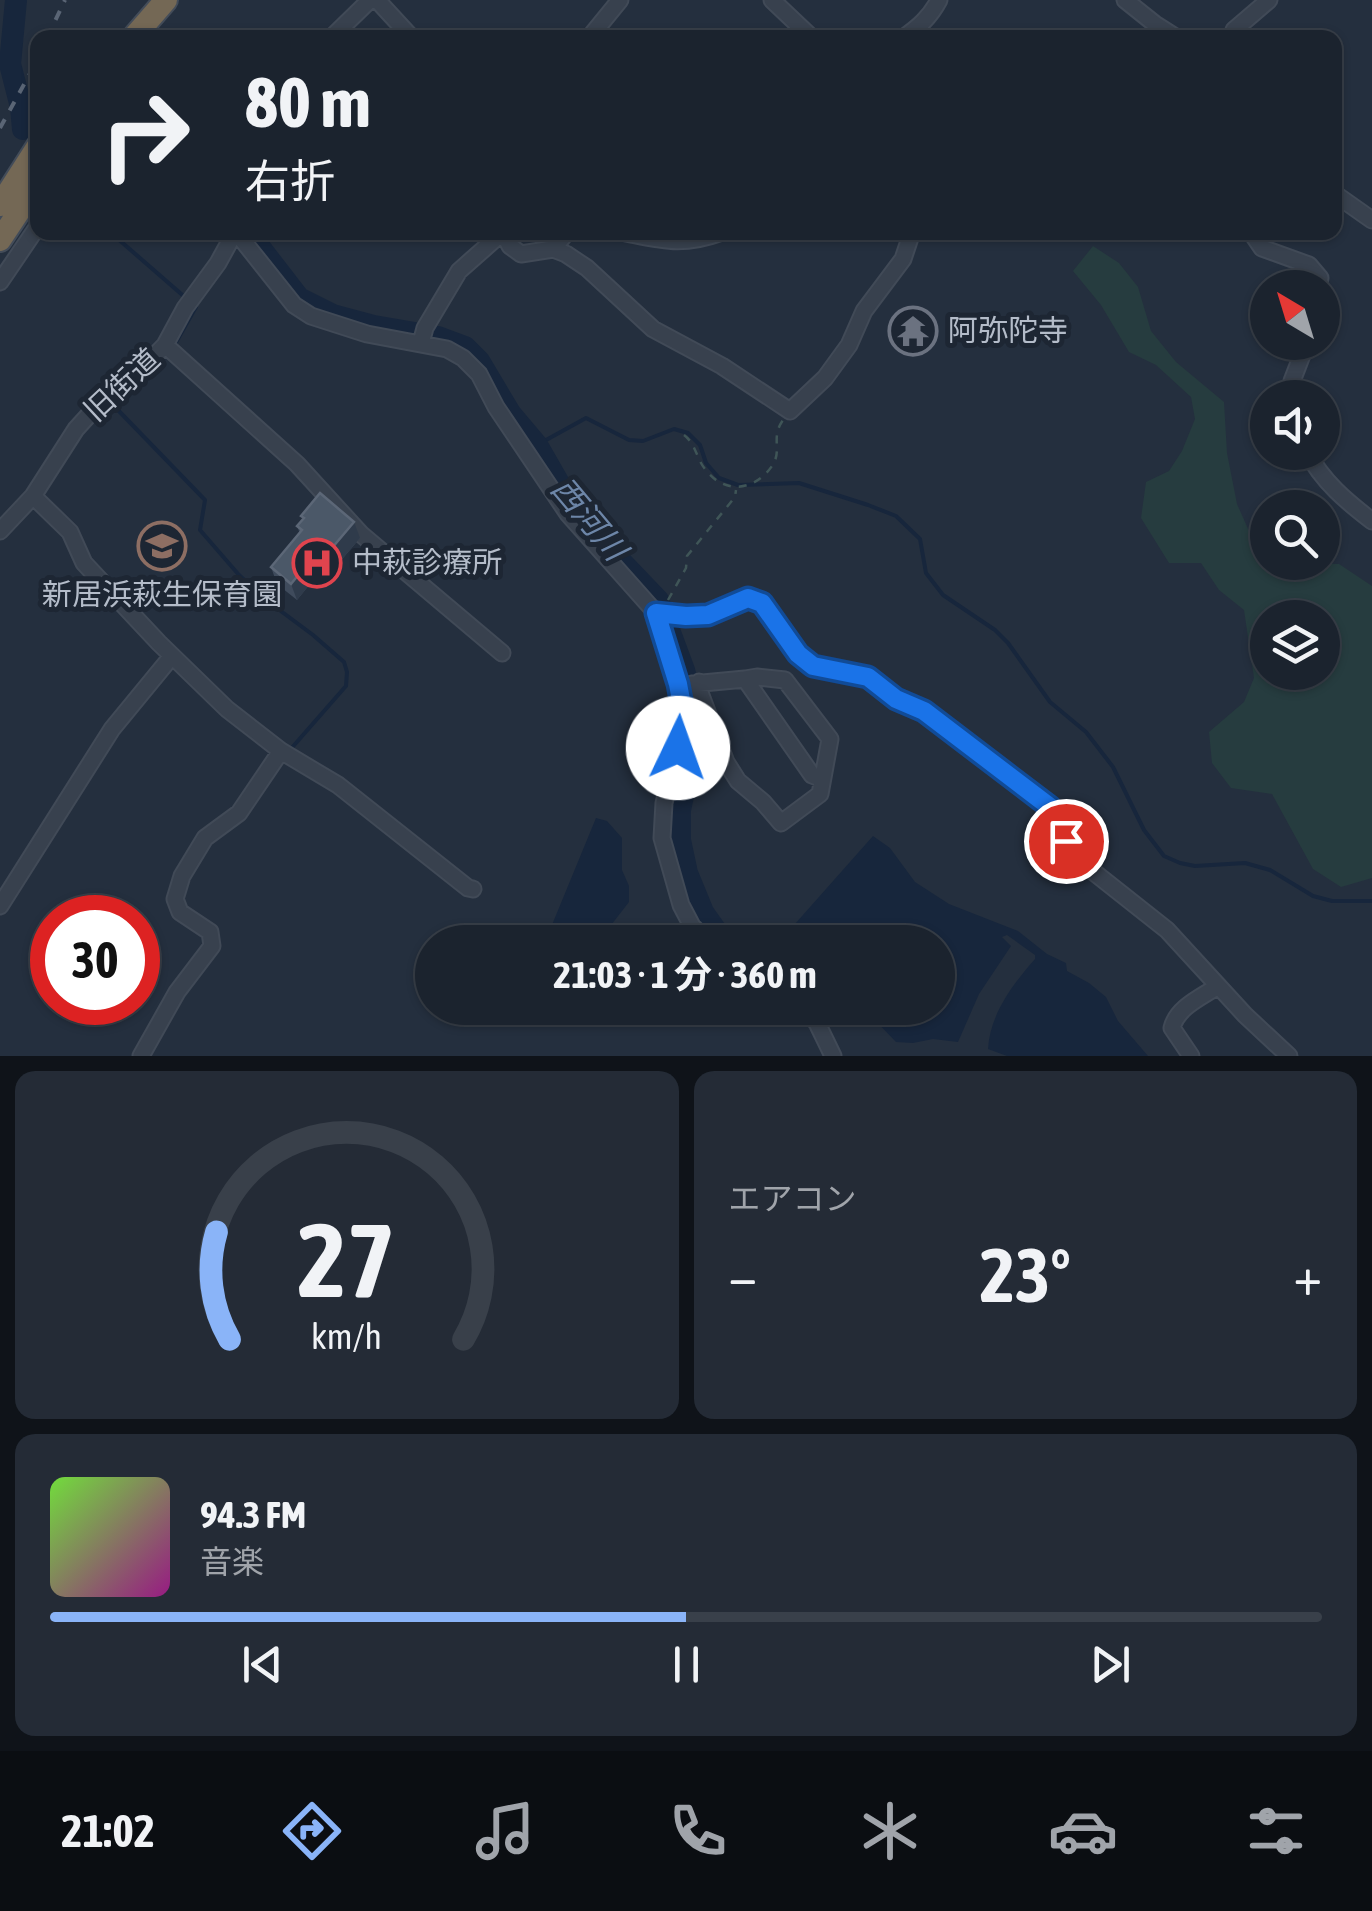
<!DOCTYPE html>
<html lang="ja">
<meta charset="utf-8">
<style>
:root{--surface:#1b232e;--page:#242b36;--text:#f1f3f6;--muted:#a0a4aa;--line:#39404a;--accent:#8ab4f8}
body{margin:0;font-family:"Asap Condensed","Noto Sans JP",sans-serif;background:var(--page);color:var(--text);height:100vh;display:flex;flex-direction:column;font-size:38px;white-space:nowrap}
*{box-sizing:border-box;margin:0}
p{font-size:32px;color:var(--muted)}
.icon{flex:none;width:55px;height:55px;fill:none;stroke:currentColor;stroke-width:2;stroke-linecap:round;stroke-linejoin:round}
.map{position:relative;height:1056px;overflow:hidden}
.panel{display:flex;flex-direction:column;gap:15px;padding:15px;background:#0f1319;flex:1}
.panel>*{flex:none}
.guide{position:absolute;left:30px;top:30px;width:1312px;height:210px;border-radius:20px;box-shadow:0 2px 8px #0004,0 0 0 2px var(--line);background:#1b232e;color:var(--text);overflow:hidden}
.needle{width:65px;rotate:322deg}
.controls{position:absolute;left:1250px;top:270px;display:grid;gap:20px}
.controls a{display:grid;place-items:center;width:90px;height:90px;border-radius:50%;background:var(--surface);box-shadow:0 2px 8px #0004,0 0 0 2px var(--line);font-size:50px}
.speed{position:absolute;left:30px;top:895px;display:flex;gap:20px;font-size:50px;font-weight:700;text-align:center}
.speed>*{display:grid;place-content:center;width:130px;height:130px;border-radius:50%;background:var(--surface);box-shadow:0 2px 8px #0004,0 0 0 2px var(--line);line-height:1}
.speed .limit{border:15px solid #d22;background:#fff;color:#111}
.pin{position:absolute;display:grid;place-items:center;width:85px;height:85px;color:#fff;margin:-42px;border:5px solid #fff;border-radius:50%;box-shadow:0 2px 10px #0007}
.me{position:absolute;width:110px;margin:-55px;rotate:3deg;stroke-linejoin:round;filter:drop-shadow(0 0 8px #0008)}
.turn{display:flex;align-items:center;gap:35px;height:210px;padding:0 50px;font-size:45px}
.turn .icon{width:130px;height:130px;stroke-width:2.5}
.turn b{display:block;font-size:70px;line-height:85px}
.big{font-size:75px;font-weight:700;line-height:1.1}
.panel .card{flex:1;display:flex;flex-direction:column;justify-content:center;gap:15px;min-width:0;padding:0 35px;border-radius:20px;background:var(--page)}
.panel .dial{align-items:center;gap:0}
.dial svg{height:260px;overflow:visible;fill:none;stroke:var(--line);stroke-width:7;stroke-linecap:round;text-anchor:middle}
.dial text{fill:var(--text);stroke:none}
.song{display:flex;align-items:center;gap:30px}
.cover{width:120px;height:120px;border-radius:15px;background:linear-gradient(135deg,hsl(100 70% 55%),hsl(310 70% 35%))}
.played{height:10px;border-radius:5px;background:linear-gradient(90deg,var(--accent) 50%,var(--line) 50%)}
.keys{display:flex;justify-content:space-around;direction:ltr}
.heat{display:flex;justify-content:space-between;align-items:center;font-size:55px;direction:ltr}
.panel .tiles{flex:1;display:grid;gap:15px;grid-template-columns:1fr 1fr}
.card:last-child{grid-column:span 2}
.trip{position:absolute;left:415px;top:925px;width:540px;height:100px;border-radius:50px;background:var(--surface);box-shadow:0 2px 8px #0004,0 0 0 2px var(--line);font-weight:700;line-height:100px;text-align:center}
.tab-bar{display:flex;height:160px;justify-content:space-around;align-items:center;background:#0b0e12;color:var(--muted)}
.tab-bar .icon{width:70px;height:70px}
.tab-bar .on{color:var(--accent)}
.tab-bar b{font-size:45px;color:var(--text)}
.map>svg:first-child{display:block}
.green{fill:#263c3f;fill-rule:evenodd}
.water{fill:#17263c}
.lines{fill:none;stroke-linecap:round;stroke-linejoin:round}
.stream{stroke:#17263c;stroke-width:4}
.river{stroke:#17263c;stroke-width:22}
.minor-casing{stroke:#414a57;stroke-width:19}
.highway-casing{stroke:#434c59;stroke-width:26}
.path{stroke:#3f5557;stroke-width:2.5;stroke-dasharray:8 8;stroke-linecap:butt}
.minor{stroke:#38414e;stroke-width:15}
.highway{stroke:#746855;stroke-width:22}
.rail{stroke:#5a6575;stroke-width:4;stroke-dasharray:10 10;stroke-linecap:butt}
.wall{fill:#3f4b5c}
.shaded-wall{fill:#2f3b4b}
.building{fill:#4b5868;stroke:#5c6777;stroke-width:2.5}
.route-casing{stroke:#114b97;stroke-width:25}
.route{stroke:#1a73e8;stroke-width:18}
.labels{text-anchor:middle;stroke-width:10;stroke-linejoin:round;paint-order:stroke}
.poi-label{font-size:30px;fill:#b4bcc9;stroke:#1d2633;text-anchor:start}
.street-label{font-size:30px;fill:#b4bcc9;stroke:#1d2633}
.water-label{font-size:32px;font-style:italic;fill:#6d86a8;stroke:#1d2633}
</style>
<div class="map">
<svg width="1372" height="1056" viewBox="0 0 1372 1056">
<rect width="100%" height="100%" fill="#242f3e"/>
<path class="green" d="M1093 246 1119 263 1138 287 1151 331 1176 362 1224 402 1227 453 1237 504 1253 540 1267 537 1268 562 1339 564 1372 586V878L1341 887 1313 869 1272 794 1231 788 1212 763 1209 732 1244 702 1254 678 1244 610 1219 590 1201 563H1169L1141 518 1146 482 1169 471 1182 451 1195 419 1191 397 1156 365 1129 352 1101 305 1073 271ZM1268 618H1322V672H1268Z"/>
<path class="water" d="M596 818 607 821 622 838V870L629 886V902L608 929 605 942H548L547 937Z
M873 836 890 848 915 882 949 904 1018 931 1047 954 1066 963 1067 971 1089 983 1106 997 1118 1021 1148 1056H1007L988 1049C990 1014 1013 984 1035 959V955L1007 935 1002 937 1011 946 979 994 958 1042 933 1039 913 1043 896 1042 873 1018 852 1008H938V942H779Z"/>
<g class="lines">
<path class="stream" d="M110 232 187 299
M175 344 196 307 194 305
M169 352C155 371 122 390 115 407L205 500 200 530 239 575 266 600 313 635 344 662 347 672 346 686 289 751
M537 445 586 418 629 440 643 441 674 429 688 433 700 445 706 463 719 478 738 485 799 483 868 505 896 516 920 539 926 573 943 595 995 630 1008 643 1050 702 1086 732 1113 767 1144 830 1164 856 1180 863 1195 866 1245 863 1270 870 1313 896 1332 901H1372"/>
<path class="river" d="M16 0 10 64 21 107 23 129
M248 232 299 298 333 315 374 326 438 337 465 347 479 361 510 413 537 445 568 499 614 554 658 600 684 670 695 714V739L680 810V840L687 873 703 912 722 939 729 942"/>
<g class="minor-casing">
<path id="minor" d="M377 0 412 38
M772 0 812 38
M1125 0 1155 24 1177 38
M331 38 370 0
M589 38 620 0
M903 38C919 27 930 17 939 0
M1231 38 1234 30 1269 0
M1335 194 1372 220
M236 232 294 305 311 316 367 334 447 349 463 358 479 374 496 407 568 514 656 613 686 616 709 615 748 598 762 603 792 646 813 665 869 677 896 699 924 711 1050 807 1061 821 1066 841 1076 858 1167 930 1245 1015 1289 1056
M621 232C662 240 681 247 722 232
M1251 232 1262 248 1309 265 1320 278 1318 288
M503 233 510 246 521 254 553 249 566 254 587 268 653 329 722 366 790 411 825 378 849 345 864 311 903 259 912 232
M553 249 567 232
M0 282 38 226
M421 343 425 328 459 271 503 232
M165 345 297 464 361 534 502 653
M1292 398V381L1307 342
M1307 452C1323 482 1346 501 1372 521
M33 496 70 532 84 563 159 643 227 709 281 751 338 785 468 888 473 889
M0 531 33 496 76 429 97 406 143 368 165 345 185 308 218 263 235 232
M656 613 678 684 685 721 664 803 662 838 681 905 692 926 708 942
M699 682V690L726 762 738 781 763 802 781 823 820 794 830 739 785 680 757 677 745 679
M692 684 745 679 812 775 822 779
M0 906 112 729 172 656
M805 1008 817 1023 833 1056
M141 1056 177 992 212 946 210 932 180 912 175 899 182 876 205 838 239 813 281 751
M1191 1056 1172 1028C1177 1007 1202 997 1218 986"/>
</g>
<g class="highway-casing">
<path id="highway" d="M133 38 166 0
M0 205 38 146
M0 240 38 183"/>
</g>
<path class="path" d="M684 435C696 444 696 458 705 469 724 495 755 491 772 466 783 450 770 438 783 420
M668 600 686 568 687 556 735 497 736 490"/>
<use href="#minor" class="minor"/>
<use href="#highway" class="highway"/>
<path class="rail" d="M47 38 65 0
M0 128 38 59"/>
</g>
<path class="wall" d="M301 516 360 538 321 584 314 579 297 600 277 584 271 567 300 534 297 526 303 519Z"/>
<path class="shaded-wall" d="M354 522 360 538 321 584 315 568Z
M308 563 314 579 297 600 291 584Z"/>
<path class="building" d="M320 493 354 522 315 568 308 563 291 584 271 567 302 530 297 526 304 518 301 516Z"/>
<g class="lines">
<g class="route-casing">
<path id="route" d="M678 748 685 721 678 684 656 613 686 616 708 615 748 598 762 603 798 654 813 666 868 677 896 699 924 711 1050 807 1061 822 1066 841"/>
</g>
<use href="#route" class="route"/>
</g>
<defs>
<g id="temple-ring" transform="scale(2.5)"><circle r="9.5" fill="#1d2633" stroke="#6b7280" stroke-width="1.5"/><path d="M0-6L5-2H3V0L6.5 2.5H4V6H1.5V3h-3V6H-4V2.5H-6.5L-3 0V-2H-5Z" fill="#6b7280"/></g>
<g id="school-ring" transform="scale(2.5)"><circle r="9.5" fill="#1d2633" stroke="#8d6e63" stroke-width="1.5"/><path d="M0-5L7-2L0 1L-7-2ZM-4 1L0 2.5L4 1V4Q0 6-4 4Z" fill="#8d6e63"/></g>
<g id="hospital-ring" transform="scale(2.5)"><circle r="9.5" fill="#1d2633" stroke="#e0444e" stroke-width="1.5"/><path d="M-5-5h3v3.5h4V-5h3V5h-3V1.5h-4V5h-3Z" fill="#e0444e"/></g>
</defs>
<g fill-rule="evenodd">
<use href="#temple-ring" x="913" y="331"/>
<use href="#school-ring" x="162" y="546"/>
<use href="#hospital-ring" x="317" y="563"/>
</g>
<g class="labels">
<g class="poi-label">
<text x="948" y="341">阿弥陀寺</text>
<text x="352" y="573">中萩診療所</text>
<text x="162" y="605" text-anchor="middle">新居浜萩生保育園</text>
</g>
<g class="street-label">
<text transform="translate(122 385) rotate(-43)" y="10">旧街道</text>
</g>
<g class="water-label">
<text transform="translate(589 519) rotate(50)" y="11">西河川</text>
</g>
</g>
</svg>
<div class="controls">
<a><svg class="needle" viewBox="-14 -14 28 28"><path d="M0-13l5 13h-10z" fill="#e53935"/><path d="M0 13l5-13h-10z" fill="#a0a4aa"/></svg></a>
<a><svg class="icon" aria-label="sound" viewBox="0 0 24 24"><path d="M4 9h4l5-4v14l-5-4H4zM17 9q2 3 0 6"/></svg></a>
<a><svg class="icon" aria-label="search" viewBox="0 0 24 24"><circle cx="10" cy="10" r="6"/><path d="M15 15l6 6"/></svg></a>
<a><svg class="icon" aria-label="layers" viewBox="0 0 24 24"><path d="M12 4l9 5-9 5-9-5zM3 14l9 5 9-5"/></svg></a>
</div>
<div class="speed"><div class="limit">30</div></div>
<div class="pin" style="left:1066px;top:841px;background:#d93025"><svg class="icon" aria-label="arrive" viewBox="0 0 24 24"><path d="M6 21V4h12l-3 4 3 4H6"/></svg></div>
<svg class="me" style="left:678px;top:748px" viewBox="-20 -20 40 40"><circle r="19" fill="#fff"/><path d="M0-13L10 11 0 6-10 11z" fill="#1a73e8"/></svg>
<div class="trip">21:03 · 1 分 · 360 m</div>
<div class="guide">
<div class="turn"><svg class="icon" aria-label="right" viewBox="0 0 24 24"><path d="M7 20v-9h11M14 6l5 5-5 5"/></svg><div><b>80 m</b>右折</div></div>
</div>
</div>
<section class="panel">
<div class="tiles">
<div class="card dial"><svg viewBox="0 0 100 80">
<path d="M14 69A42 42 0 1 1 86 69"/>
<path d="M14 69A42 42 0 0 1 10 36" stroke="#8ab4f8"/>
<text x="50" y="56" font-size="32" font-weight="700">27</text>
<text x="50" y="72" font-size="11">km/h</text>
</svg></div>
<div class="card"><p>エアコン</p>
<div class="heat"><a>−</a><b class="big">23°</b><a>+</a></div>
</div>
<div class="card">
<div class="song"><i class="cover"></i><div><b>94.3 FM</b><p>音楽</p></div></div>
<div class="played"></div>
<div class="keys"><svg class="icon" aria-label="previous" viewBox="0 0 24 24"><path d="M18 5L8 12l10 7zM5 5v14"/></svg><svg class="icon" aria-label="pause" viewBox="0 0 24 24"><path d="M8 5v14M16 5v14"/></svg><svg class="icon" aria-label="next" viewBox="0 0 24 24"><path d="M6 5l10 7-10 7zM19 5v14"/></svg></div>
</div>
</div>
</section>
<nav class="tab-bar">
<b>21:02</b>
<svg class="icon on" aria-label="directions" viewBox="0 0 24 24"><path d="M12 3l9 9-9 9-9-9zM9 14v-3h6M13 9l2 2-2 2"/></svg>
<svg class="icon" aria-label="music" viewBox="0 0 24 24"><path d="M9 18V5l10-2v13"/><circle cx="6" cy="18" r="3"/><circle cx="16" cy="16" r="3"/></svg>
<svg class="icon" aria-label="phone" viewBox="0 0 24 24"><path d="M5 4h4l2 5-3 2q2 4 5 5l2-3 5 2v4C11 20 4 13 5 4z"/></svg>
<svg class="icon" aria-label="climate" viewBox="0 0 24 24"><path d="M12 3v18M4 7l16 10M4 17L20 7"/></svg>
<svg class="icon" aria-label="car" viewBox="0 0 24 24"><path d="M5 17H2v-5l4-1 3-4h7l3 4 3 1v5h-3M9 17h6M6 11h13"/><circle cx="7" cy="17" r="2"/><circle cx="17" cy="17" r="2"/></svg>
<svg class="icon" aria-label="filters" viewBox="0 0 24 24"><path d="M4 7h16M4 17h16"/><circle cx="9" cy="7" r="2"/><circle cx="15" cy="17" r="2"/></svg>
</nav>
